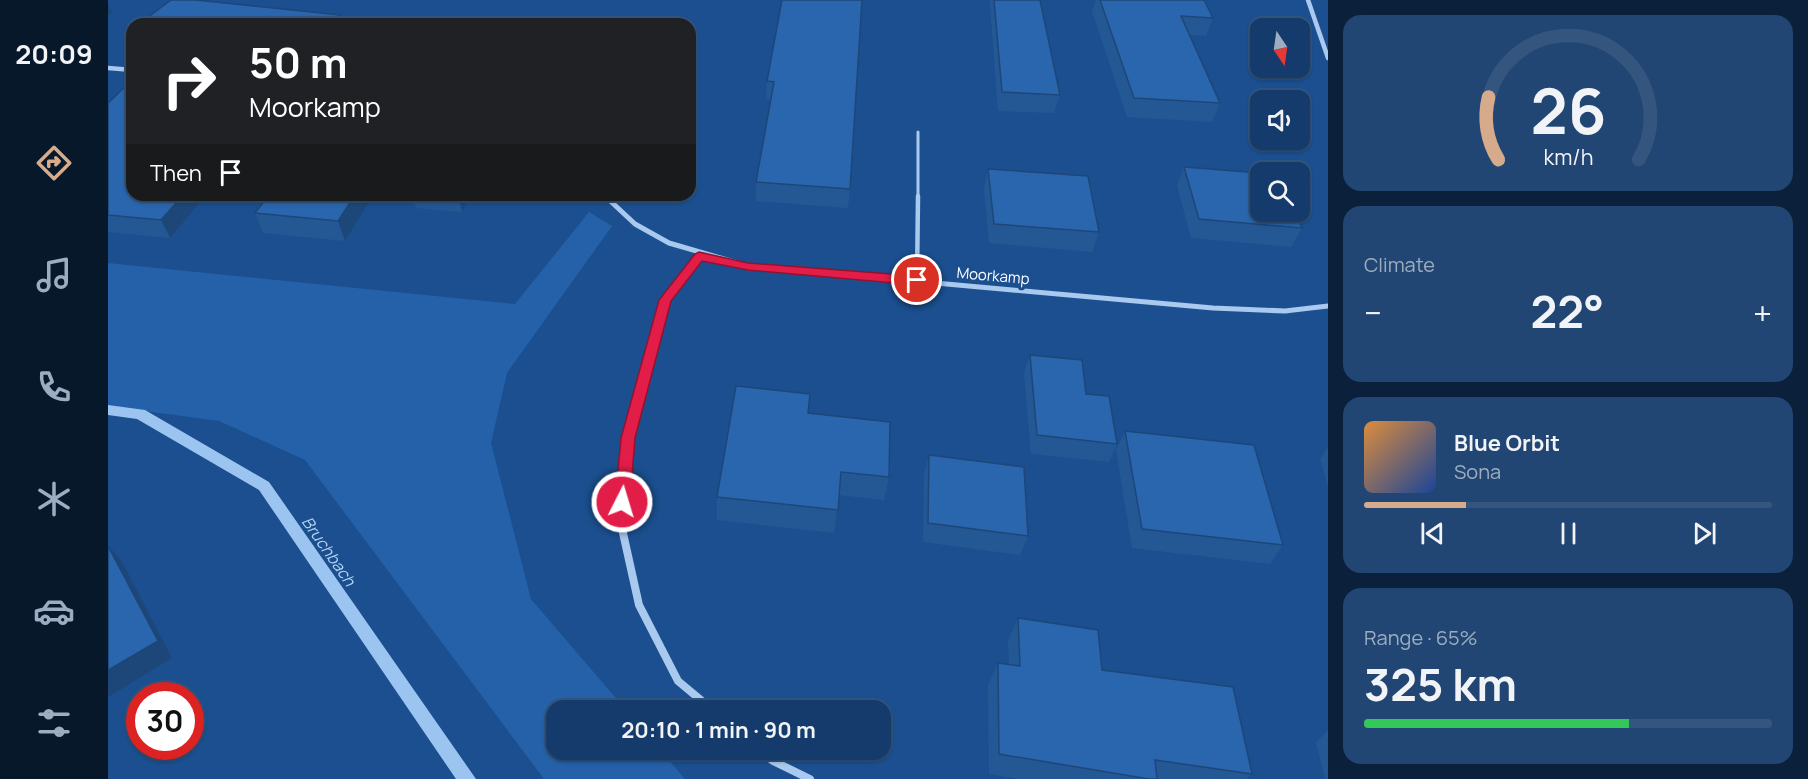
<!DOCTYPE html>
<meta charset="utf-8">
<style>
:root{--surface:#143b6b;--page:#214673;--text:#f1f3f6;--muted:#9dadc1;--line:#33557e;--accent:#d6ab8b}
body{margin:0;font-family:Manrope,sans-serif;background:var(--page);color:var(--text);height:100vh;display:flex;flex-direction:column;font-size:22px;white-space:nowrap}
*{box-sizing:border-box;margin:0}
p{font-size:20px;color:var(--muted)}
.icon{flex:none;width:33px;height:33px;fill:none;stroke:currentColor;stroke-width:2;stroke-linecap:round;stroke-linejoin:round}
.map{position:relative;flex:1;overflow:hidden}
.sheet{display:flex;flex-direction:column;gap:15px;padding:15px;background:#0b203b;width:480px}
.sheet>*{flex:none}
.guide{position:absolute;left:18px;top:18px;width:570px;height:183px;border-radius:18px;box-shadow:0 2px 4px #0004,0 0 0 2px var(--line);background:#202124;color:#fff;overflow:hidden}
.needle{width:39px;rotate:167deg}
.fabs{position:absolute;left:1142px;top:18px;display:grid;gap:12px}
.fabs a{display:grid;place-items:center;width:60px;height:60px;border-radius:12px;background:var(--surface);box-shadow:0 2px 4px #0004,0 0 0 2px var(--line);font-size:30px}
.speed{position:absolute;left:18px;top:682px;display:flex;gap:12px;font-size:30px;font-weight:700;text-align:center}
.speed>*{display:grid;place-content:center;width:78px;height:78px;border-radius:50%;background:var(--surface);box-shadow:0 2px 4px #0004,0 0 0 2px var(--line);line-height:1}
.speed .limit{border:9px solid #d22;background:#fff;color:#111}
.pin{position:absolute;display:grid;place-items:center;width:51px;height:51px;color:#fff;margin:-26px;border:3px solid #fff;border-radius:50%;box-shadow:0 2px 6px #0007}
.me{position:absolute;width:66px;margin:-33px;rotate:5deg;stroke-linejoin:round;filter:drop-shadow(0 0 4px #0008)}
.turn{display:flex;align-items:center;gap:21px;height:126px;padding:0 24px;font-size:27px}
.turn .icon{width:78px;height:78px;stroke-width:2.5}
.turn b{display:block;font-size:42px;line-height:51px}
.then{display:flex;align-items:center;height:57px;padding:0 24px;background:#0003;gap:12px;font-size:22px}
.big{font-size:45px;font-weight:700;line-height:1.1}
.sheet .card{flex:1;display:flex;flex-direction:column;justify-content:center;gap:9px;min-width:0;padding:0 21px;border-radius:18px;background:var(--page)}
.sheet .dial{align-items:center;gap:0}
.dial svg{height:156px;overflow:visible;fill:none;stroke:var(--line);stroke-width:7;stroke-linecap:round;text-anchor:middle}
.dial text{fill:var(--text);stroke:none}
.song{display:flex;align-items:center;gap:18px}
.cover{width:72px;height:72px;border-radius:9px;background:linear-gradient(135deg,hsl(30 70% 55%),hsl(220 70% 35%))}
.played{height:6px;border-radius:3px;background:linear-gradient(90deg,var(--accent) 25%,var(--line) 25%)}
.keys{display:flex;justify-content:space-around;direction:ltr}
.heat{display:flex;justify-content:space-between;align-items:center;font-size:33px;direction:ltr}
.charge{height:9px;border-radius:4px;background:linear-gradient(90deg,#34c759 65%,var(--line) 0)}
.trip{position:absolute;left:438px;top:700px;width:345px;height:60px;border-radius:18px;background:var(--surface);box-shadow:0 2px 4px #0004,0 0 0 2px var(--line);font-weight:700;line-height:60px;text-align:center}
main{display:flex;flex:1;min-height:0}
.tab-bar{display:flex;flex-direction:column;width:108px;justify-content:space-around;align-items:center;background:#08182b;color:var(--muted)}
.tab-bar .icon{width:42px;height:42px}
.tab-bar .on{color:var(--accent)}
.tab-bar b{font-size:27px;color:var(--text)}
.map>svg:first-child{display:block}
.green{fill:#2461a8}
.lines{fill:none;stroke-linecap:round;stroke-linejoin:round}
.stream{fill:#9cc4f0;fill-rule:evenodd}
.lane-far1{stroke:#a9c9ee;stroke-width:3}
.lane{stroke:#a9c9ee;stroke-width:4.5}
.street-far2{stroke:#a9c9ee;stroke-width:4.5}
.street-far1{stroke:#a9c9ee;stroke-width:5}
.street{stroke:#a9c9ee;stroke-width:8}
.wall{fill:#245895}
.shaded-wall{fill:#1d4779}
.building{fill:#2a66ad;stroke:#1d4779;stroke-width:1.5}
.route{fill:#e11d48;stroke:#92132f;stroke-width:1.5}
.labels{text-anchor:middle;stroke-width:6;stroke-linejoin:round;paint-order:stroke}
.street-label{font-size:15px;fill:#fff;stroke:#1b4f8f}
.water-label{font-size:16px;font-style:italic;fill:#b5d3f5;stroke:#1b4f8f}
</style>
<main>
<nav class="tab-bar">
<b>20:09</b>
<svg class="icon on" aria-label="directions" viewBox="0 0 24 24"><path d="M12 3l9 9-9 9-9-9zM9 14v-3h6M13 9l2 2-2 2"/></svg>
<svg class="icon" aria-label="music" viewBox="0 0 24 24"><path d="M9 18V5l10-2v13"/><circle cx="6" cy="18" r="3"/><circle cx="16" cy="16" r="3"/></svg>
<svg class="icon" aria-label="phone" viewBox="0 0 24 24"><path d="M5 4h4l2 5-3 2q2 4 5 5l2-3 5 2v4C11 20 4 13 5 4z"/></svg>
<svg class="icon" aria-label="climate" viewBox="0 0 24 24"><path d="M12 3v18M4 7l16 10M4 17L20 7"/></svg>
<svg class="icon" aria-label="car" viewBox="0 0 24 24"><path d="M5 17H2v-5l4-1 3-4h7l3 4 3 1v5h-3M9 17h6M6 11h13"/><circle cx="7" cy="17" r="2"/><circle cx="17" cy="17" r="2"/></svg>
<svg class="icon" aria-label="filters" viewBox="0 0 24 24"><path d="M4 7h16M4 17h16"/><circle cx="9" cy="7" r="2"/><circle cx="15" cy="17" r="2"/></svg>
</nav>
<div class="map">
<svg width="1220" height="779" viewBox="0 0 1220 779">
<rect width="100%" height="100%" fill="#1b4f8f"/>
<path class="green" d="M481 212 504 226 399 373 383 443 423 599 519 711H448V750H552L577 779H436L197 460 111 421 0 406V263L407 304Z"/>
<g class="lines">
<path class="stream" d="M0 405 37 410 161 482 368 779H348L151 490 29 419 0 415Z"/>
<path class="lane-far1" d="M810 197V132"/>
<path class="lane" d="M809 281 810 196"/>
<path class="street-far2" d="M1200 0 1220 58
M0 68 24 70
M496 195 498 197"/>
<path class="street-far1" d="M497 196 527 224 561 243 640 266 1105 308 1177 311 1220 306
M519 451 538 363 557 300 591 256"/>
<path class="street" d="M519 450 513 524 531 605 570 681 606 711
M652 750 665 761 702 779"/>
</g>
<path class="wall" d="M674 0 742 189 740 208 648 201V182L663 100 658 99 659 81Z
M882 0H932L952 95 946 113 890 111 882 5Z
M988 0H1096L1105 18 1098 36 1082 35 1112 103 1104 122 1019 117 984 11Z
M0 103 24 195H85L90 205 62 238 0 232Z
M1076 167 1194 228 1183 247 1083 238 1069 186Z
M880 169 991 232 984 252 881 243 876 189Z
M304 195H363L354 212 308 208Z
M262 201 237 241 155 233 147 213Z
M922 355 978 394 1009 444 1001 462 923 454 916 373Z
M700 413 781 477 776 500 731 495 726 533 609 520V497Z
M1017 431 1175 545 1162 564 1024 548 1008 450Z
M1220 447V487L1212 459Z
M821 455 920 536 912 555 815 542 816 474Z
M910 618 994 670 1144 774 1138 779H910L881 774 880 685 890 663 901 665 900 640Z
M1220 730V779H1217L1208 742Z"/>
<path class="shaded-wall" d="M0 4 4 13 0 15Z
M232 15 235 24H224Z
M583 72V90L582 95V76Z
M75 195H85L90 205 62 238 53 220Z
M247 195H260L262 201 237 241 230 221Z
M350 195H363L354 212Z
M0 545 14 562 64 658 0 697Z"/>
<path class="building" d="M63 0H87L232 15 224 24H31Z
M674 0H754L742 189 648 182 666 82 659 81Z
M886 0H932L952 95 894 92Z
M992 0H1096L1105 18 1073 16 1112 103 1026 98Z
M397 20 441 23V24H394Z
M24 80V195H75L53 220 0 215V103Z
M1076 167 1152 173V212H1187L1194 228 1091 219Z
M880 169 980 176 991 232 886 224Z
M161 195H247L230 221 147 213Z
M922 355 974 360 978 394 1001 396 1009 444 929 435Z
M628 386 702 394 700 413 782 422 781 477 733 472 730 510 609 497Z
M1017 431 1146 445 1175 545 1034 529Z
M821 455 916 467 920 536 820 523Z
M0 546 50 641 0 670Z
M910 618 990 630 994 670 1125 687 1144 774 1047 760 1049 779H1041L891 754 890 663 912 666Z"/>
<path class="route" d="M591 252 640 263 809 276 815 280 809 285 640 270 594 261 563 301 527 438 522 502 514 508 507 502 513 438 551 300 587 254Z"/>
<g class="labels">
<g class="street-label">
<text transform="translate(885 276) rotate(5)" y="5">Moorkamp</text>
</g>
<g class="water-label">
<text transform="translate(221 551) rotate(55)" y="6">Bruchbach</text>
</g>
</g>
</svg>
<div class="fabs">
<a><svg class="needle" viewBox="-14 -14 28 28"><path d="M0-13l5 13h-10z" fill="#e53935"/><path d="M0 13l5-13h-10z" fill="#9dadc1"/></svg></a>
<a><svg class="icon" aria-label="sound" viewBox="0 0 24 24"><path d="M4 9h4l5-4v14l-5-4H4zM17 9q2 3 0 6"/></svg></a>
<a><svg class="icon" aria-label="search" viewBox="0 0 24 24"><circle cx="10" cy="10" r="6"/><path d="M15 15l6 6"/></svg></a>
</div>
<div class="speed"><div class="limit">30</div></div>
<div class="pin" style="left:809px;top:280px;background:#d93025"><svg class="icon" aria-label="arrive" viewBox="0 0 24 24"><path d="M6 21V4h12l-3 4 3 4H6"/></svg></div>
<svg class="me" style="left:514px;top:502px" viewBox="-20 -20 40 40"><circle r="17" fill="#e11d48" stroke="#fff" stroke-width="3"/><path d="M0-11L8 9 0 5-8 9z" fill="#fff"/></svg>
<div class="trip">20:10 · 1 min · 90 m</div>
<div class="guide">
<div class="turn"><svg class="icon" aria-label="right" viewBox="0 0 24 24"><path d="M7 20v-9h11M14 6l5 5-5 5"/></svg><div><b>50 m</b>Moorkamp</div></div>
<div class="then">Then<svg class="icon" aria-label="arrive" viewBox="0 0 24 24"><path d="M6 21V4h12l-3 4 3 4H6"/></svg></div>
</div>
</div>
<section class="sheet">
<div class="card dial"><svg viewBox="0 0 100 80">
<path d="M14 69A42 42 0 1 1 86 69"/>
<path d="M14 69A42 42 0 0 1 9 37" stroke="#d6ab8b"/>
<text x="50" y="56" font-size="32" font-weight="700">26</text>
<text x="50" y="72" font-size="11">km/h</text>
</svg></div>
<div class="card"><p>Climate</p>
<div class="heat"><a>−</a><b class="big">22°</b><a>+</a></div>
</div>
<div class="card">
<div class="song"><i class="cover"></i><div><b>Blue Orbit</b><p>Sona</p></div></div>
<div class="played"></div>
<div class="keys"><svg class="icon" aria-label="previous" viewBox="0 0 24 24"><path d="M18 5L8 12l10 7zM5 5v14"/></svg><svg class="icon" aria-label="pause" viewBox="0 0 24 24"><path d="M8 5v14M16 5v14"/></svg><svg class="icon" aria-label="next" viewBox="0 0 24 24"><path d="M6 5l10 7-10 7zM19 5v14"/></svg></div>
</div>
<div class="card"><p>Range · 65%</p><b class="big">325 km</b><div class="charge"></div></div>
</section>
</main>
